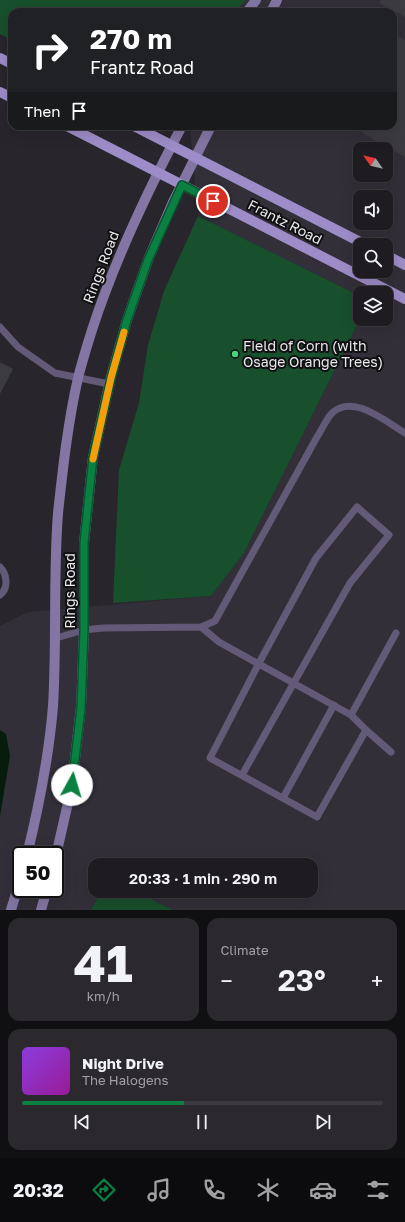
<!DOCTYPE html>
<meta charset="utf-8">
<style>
:root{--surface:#1e1c21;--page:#2b292e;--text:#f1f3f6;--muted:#a1a1a5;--line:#3c3a3f;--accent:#0b8043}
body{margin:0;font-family:"Golos Text",sans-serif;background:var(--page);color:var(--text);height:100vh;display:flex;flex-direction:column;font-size:15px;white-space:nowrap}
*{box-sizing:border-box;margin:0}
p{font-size:13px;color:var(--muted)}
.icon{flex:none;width:22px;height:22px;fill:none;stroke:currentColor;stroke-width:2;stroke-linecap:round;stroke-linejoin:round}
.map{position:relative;height:910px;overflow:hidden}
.sheet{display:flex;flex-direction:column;gap:8px;padding:8px;background:#100f12;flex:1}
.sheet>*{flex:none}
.banner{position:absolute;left:8px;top:8px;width:389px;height:122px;border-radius:12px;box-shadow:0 4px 16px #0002,0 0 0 1px var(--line);background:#202124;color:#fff;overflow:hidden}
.needle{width:26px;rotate:304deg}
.controls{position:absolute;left:353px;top:142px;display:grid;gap:8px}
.controls a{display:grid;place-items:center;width:40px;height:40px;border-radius:8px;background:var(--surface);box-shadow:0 4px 16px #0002,0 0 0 1px var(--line);font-size:20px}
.speed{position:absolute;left:12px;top:846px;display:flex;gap:8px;font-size:20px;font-weight:700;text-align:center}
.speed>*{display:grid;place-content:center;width:52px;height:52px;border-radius:50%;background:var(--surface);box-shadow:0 4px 16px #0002,0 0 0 1px var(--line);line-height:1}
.speed .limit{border:2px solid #111;border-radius:6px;background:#fff;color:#111}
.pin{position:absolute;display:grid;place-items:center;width:34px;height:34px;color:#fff;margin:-17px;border:2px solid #fff;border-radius:50%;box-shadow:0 1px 4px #0007}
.me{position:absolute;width:44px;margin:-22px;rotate:6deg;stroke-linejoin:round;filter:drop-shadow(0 0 3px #0008)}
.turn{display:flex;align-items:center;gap:14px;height:84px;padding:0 16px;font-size:18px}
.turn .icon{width:52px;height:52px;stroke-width:2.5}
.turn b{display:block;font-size:28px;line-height:34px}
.then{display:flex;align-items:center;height:38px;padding:0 16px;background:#0003;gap:8px;font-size:15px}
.big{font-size:30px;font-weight:600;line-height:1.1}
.sheet .tile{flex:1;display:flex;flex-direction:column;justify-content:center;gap:6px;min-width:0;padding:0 14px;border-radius:12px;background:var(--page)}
.sheet .dial{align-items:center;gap:0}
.dial b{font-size:52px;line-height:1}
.song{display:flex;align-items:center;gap:12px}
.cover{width:48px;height:48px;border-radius:6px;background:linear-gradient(135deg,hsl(270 70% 55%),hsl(300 70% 35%))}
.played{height:4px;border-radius:2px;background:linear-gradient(90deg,var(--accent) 45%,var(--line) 45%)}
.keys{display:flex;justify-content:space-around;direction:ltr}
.heat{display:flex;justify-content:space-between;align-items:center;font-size:22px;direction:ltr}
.sheet .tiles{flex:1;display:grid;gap:8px;grid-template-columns:1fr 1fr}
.tile:last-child{grid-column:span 2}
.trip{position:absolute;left:88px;top:858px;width:230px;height:40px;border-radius:12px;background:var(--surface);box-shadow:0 4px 16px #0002,0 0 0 1px var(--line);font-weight:600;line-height:40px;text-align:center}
.tabs{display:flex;height:64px;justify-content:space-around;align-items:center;background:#0c0b0d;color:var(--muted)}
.tabs .icon{width:28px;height:28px}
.tabs .selected{color:var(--accent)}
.tabs b{font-size:18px;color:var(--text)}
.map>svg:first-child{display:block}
.built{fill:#322f39;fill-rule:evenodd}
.green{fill:#184f2c}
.water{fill:#061c0d}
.building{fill:#3c3b40}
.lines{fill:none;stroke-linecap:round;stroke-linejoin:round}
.service{stroke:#625a77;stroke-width:7}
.secondary{stroke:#8376a4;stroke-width:10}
.primary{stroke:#9d8cc7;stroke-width:10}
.route-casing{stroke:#07532c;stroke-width:10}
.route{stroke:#0b8043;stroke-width:7}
.slow{stroke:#f59e0b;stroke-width:7}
.poi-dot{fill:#3fd77d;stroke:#101012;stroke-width:1.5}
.labels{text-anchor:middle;stroke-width:4;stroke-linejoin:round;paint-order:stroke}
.street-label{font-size:14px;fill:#e9e8eb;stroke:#101012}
.poi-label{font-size:14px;fill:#e9e8eb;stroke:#101012;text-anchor:start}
</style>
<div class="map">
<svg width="405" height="910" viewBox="0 0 405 910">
<rect width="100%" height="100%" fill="#28262c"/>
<path class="built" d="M246 0H405V910H173L134 891H311V865H95V891H101L91 910H0V626L28 612 211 596 244 553 360 319H386V293H360V296L198 216 190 126H393V12H234ZM360 149H386V175H360ZM360 197H386V223H360ZM360 245H386V271H360ZM21 855H55V889H21Z"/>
<path class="green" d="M0 0H246L234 12H12V40L0 34Z
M198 216 360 296V319L244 553 211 596 113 603 119 470 139 403 148 345 164 291Z
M101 891H134L173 910H91Z"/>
<path class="water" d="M0 730 6 734 10 756 0 816Z"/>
<path class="building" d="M381 0H405V17L379 3Z
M393 34 405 40V157L362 133 365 126H393Z
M0 362 13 369 0 394Z"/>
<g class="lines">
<path class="service" d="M0 327 18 347 55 373 109 384
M0 567C7 574 9 588 0 595
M201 627 219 642 351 715 366 730 391 752
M56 638 84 630 103 628 201 627 215 621 317 437C322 430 326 419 332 413 353 393 386 422 405 433
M351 715 396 633
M242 775 350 583 389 535 357 507 316 558 259 663 210 758 317 817 366 730
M283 798 334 705"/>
<path class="secondary" d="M247 12 256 0
M271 12 277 0
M27 855C39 806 49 756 53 706 57 641 53 577 58 513 63 467 68 422 78 378 82 362 87 346 92 330 115 259 147 192 182 126
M55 860 72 785 81 707 84 630V543L93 457 111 377 127 320 148 260 173 202 211 126
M11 910 21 877
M41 910 47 889"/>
<path class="primary" d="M0 58 12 64
M0 92 12 98
M67 126 405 299
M134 126 366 245
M386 255 405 265"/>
</g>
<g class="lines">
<g class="route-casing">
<path id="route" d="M72 785 81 708 84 630V543L93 457 111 378 127 320 148 260 182 185 213 201"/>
</g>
<use href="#route" class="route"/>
<path class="slow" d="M93 459 111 378 124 332"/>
</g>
<circle class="poi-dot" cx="235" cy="354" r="4"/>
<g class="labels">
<g class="street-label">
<text transform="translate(285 222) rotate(27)" y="5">Frantz Road</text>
<text transform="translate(101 267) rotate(-69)" y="5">Rings Road</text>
<text transform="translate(70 591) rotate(-90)" y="5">Rings Road</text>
</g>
<g class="poi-label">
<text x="243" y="351">Field of Corn (with<tspan x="243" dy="16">Osage Orange Trees)</tspan></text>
</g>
</g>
</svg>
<div class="controls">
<a><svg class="needle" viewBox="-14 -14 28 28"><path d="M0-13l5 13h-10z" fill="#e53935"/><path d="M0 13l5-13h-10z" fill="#a1a1a5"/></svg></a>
<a><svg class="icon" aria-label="sound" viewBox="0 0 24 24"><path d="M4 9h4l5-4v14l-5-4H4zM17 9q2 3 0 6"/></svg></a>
<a><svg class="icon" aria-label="search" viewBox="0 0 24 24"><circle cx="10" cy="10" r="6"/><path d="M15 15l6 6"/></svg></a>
<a><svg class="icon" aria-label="layers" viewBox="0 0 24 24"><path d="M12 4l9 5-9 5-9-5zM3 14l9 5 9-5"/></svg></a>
</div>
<div class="speed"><div class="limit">50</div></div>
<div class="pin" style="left:213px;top:201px;background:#d93025"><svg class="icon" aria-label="arrive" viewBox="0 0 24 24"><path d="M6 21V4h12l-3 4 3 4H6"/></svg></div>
<svg class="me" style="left:72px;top:785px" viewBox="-20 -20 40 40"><circle r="19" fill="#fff"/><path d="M0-13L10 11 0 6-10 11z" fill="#0b8043"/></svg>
<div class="trip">20:33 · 1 min · 290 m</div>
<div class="banner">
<div class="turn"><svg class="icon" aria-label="right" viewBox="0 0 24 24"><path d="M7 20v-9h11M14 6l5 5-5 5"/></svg><div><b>270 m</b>Frantz Road</div></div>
<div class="then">Then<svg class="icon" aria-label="arrive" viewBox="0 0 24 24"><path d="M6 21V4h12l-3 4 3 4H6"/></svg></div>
</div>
</div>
<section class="sheet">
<div class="tiles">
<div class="tile dial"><b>41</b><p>km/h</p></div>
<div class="tile"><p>Climate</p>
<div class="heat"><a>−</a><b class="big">23°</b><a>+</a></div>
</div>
<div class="tile">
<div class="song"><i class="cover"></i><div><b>Night Drive</b><p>The Halogens</p></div></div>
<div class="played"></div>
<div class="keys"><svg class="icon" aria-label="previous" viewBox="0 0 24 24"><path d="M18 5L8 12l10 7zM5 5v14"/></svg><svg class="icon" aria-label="pause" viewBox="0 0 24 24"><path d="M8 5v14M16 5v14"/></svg><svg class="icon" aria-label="next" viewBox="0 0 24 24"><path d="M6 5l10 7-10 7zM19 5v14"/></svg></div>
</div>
</div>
</section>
<nav class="tabs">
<b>20:32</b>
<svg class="icon selected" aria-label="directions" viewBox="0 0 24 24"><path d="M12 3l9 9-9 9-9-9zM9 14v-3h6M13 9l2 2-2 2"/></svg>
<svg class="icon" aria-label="music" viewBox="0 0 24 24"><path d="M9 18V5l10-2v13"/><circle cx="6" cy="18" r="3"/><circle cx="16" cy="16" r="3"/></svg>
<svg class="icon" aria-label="phone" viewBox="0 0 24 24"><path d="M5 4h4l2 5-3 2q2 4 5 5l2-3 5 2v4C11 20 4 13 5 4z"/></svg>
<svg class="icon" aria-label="climate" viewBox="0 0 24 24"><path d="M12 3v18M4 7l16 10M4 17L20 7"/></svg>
<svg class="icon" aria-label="car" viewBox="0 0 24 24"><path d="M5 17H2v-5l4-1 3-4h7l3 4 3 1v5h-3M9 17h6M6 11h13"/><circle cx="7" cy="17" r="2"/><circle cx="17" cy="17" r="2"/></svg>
<svg class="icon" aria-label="filters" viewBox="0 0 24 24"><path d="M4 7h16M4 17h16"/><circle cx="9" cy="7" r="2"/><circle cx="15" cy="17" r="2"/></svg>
</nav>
